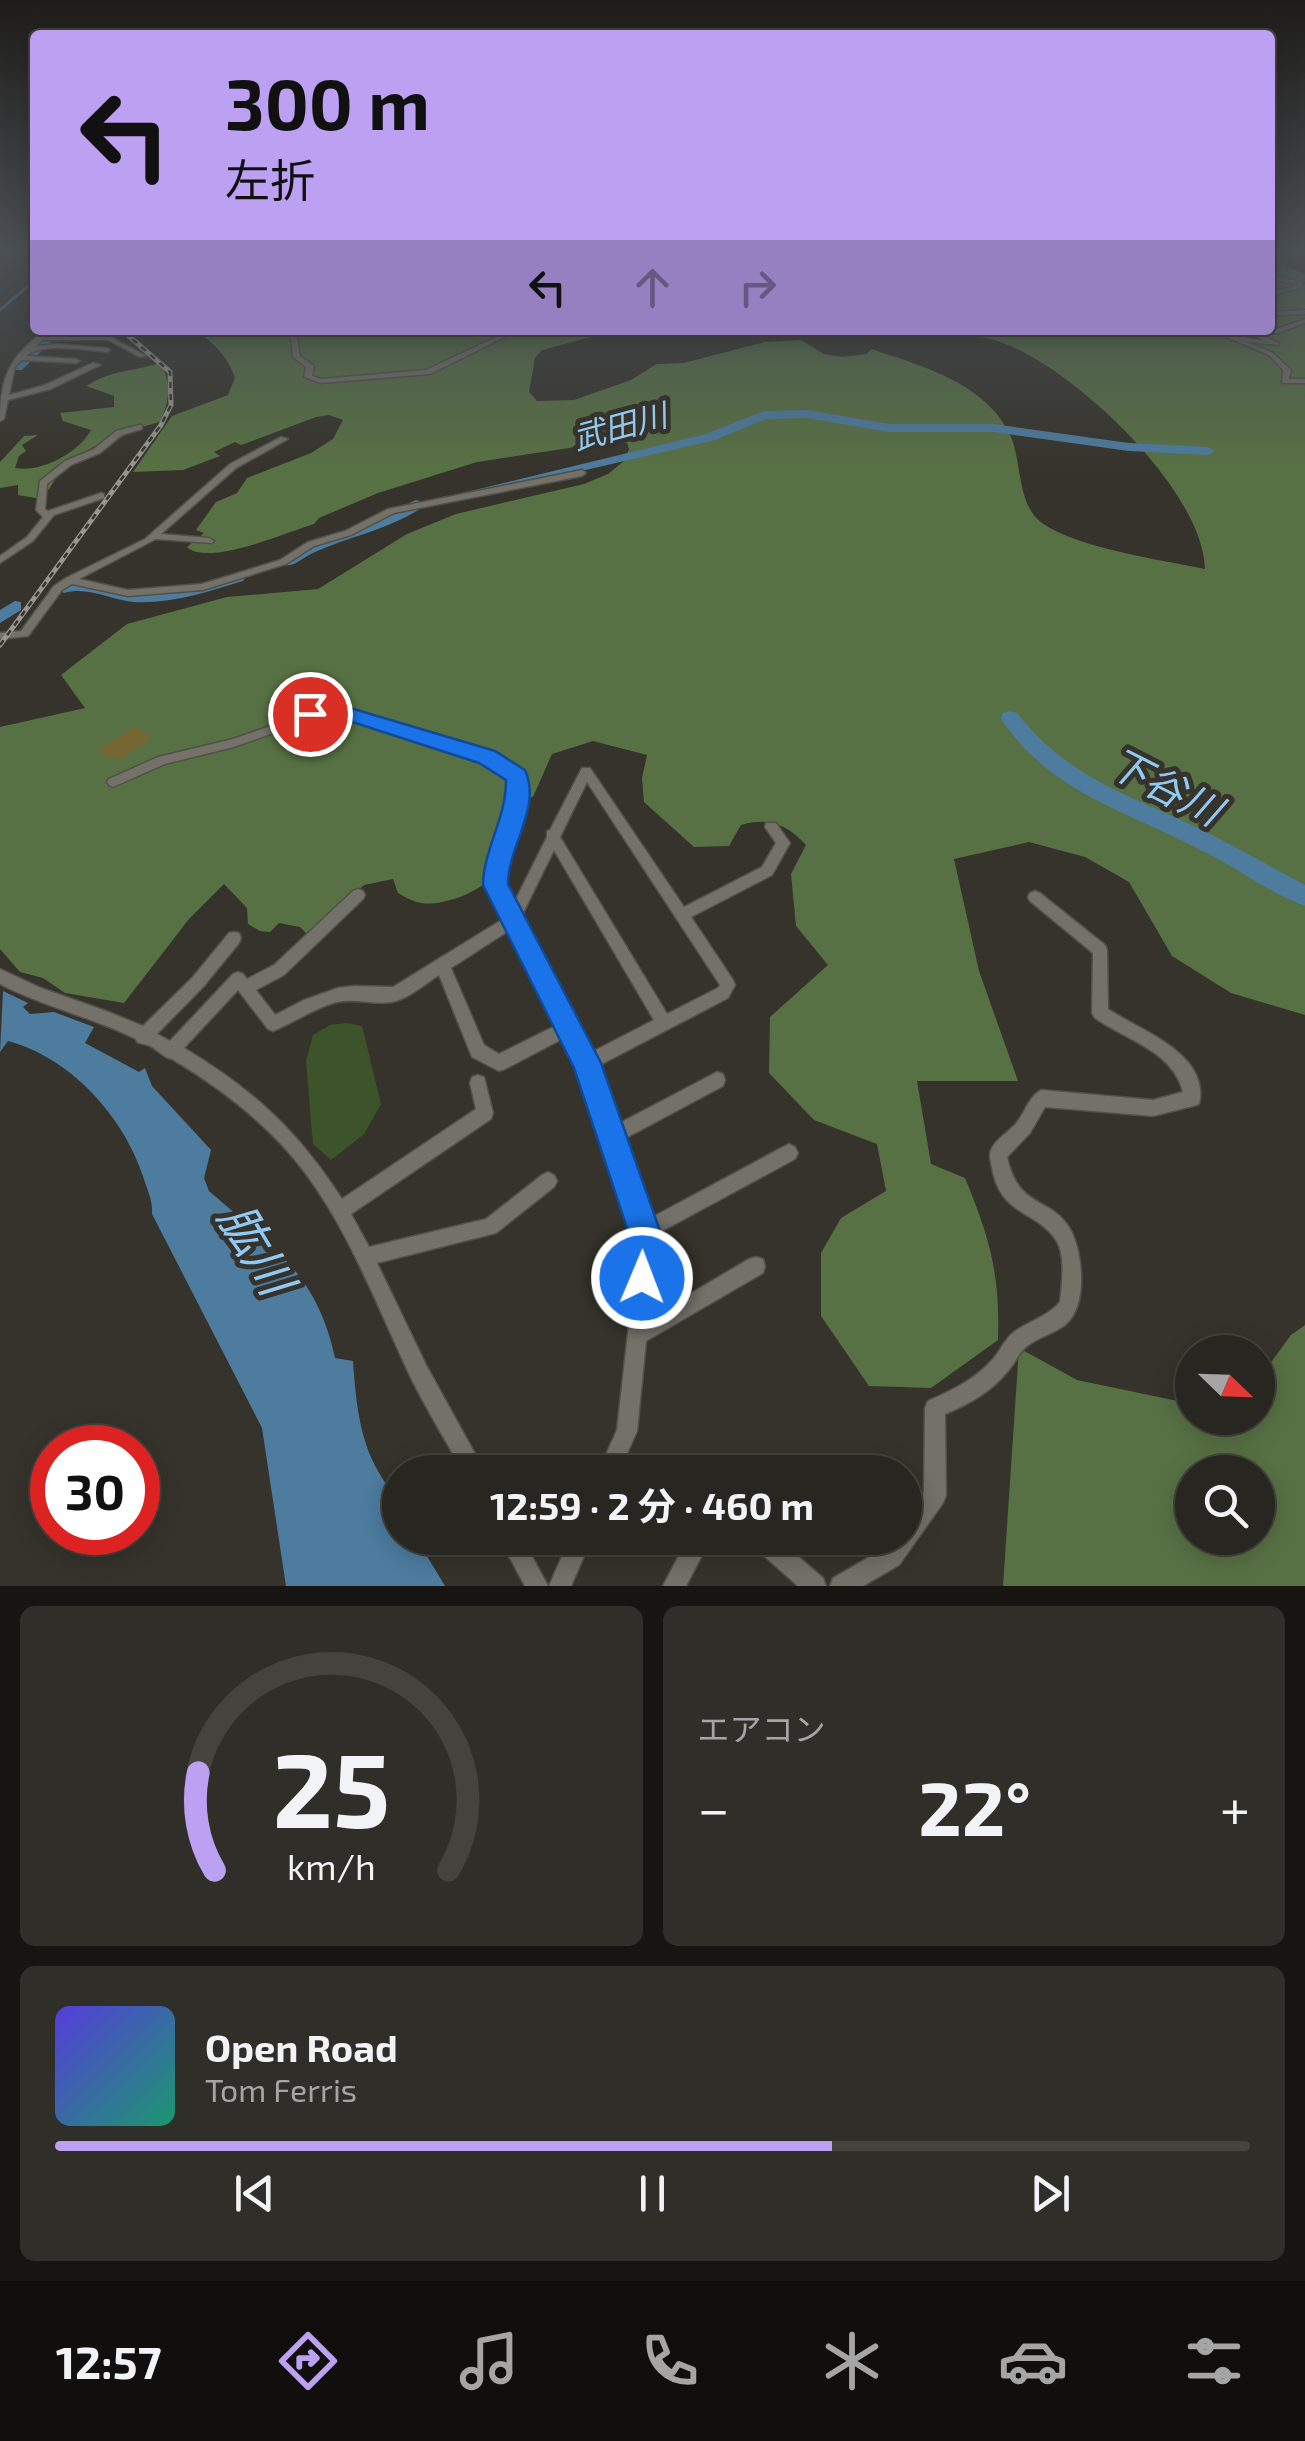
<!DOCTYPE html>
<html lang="ja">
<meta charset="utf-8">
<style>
:root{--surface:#282620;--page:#302e29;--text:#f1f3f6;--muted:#a5a5a5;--line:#44433e;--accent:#bca0f2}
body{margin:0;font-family:"Exo 2","Noto Sans JP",sans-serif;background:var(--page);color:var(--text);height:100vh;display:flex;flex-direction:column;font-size:38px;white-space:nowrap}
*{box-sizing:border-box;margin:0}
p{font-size:32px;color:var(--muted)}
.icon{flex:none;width:55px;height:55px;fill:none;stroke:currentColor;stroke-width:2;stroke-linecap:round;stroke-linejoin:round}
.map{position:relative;height:1586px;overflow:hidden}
.sheet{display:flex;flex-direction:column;gap:20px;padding:20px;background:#161512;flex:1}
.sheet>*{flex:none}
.top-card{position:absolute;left:30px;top:30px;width:1245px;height:305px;border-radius:10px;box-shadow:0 5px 25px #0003,0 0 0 2px var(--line);background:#bca0f2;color:#111;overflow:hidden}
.needle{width:65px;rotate:113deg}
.buttons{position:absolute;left:1175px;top:1335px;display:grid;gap:20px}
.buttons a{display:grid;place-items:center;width:100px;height:100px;border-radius:50%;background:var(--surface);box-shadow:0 5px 25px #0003,0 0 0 2px var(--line);font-size:50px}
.speed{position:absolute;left:30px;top:1425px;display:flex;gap:20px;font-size:50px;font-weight:700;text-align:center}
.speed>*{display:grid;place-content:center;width:130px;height:130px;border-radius:50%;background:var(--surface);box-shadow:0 5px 25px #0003,0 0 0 2px var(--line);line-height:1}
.speed .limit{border:15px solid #d22;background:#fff;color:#111}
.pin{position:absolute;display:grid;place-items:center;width:85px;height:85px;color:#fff;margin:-42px;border:5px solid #fff;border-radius:50%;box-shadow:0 2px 10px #0007}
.me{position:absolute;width:110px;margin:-55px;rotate:1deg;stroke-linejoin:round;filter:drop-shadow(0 0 8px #0008)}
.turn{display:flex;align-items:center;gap:35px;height:210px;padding:0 30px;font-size:45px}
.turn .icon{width:130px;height:130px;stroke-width:2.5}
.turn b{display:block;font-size:70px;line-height:85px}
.lanes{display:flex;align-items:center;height:95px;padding:0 30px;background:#0003;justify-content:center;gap:50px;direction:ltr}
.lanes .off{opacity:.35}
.big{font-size:75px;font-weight:700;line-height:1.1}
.sheet .widget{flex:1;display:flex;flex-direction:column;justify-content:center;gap:15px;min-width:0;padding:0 35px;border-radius:15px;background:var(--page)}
.sheet .dial{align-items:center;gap:0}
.dial svg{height:260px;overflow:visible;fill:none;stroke:var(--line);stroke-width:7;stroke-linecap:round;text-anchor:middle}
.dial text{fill:var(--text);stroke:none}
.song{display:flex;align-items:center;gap:30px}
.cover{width:120px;height:120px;border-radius:15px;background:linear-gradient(135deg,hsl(250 70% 55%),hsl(160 70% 35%))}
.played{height:10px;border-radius:5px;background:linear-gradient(90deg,var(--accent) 65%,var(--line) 65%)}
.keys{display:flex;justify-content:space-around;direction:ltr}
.heat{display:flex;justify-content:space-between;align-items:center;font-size:55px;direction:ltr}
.sheet .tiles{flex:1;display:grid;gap:20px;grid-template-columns:1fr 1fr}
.widget:last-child{grid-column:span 2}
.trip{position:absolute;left:382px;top:1455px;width:540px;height:100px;border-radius:50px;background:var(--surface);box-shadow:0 5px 25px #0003,0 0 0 2px var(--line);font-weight:700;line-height:100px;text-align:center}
.tab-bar{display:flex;height:160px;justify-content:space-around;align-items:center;background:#100f0d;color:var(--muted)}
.tab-bar .icon{width:70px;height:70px}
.tab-bar .current{color:var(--accent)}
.tab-bar b{font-size:45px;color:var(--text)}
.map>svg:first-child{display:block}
.green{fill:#3d542a}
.forest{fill:#587144;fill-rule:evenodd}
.water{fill:#4d7c9f}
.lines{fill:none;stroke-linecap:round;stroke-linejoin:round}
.stream{stroke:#4d7c9f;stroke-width:2.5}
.river{fill:#4d7c9f;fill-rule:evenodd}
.building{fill:#746732}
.minor-casing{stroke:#515049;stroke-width:3}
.minor{fill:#737168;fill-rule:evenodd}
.rail-casing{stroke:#989690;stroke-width:5}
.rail{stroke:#35332b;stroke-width:2.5;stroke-dasharray:6;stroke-linecap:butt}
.route{fill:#1a73e8;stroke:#114b97;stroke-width:2.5}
.labels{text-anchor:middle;stroke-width:10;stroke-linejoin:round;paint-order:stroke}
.far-water-label{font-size:32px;font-style:italic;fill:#91c9f3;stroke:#35332b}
.water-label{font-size:40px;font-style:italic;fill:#91c9f3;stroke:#35332b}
.near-water-label{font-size:48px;font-style:italic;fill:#91c9f3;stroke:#35332b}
</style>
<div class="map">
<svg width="1305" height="1586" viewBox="0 0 1305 1586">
<rect width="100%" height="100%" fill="#35332b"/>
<path class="green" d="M346 1023 362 1026 381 1104 364 1134 331 1160 313 1144 306 1061 313 1035 330 1025Z"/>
<path class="forest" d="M1270 259 1305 274V1015L1231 993 1172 956 1129 882 1085 857 1029 842 954 859 979 971 1018 1081H917L931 1164 965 1178C990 1239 1000 1273 998 1340L931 1388 869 1386 821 1316V1253L841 1218 886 1191 877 1144 814 1120 769 1073 770 1017 828 965 796 926 791 874 806 845C787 824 768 817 741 825L729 846 694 847 644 802 642 778 647 755 593 741 552 754 533 797 525 798C516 847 502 886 450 900 429 906 417 905 398 893L393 879 364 885 309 936 300 927 279 923 270 932 260 931 248 924 247 908 224 884 189 919 124 1003 65 993 43 978 20 972 0 949V727L85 708 61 675 127 624 227 597 318 589 407 534 456 514 584 484 608 474 624 461 629 449 627 443 615 441 477 462 378 493 319 518 314 524C287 532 208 567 187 547L204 533 196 530 216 502 237 493 247 478 311 453 333 439 343 420 329 415 316 417 241 445 235 442 214 452 220 456 183 470 133 472 172 416 228 395 235 378C228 356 214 344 196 330H617L542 350 535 358 529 392 537 401 574 400 631 380 657 364 684 363 765 342 801 340 824 354 842 357 867 354 871 349C922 366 987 383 1011 437 1022 463 1017 505 1042 523 1077 548 1162 560 1205 569 1203 489 1070 364 997 341 960 330 921 335 883 337L893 330H1270Z
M159 363C173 381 169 403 160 422 136 427 71 452 59 473 53 483 49 490 41 499L18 495V485L0 488V462L24 436 38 435 22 445 26 451 19 456 15 468C40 473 79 453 91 430L63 421 60 413 114 407V396L86 386C116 368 129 373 159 363Z
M1305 1325V1586H1003L1019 1348 1077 1380 1192 1404V1418H1258V1380L1291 1335ZM1192 1472H1258V1538H1192Z"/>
<path class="water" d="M3 991 28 1003 23 1007 30 1014 54 1012 94 1027 85 1043 139 1072 145 1068 152 1086 211 1150 204 1178 209 1191C271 1245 317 1273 335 1358L353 1361C355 1388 357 1415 365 1441 377 1482 400 1488 400 1538H416L445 1586H286L262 1428 152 1214C153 1200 147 1190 143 1176 123 1116 71 1058 8 1041L0 1052Z"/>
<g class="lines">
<path class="stream" d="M0 310 35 280"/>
<path class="river" d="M52 330H63L22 370H14V366Z
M807 410 889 424H993L1129 443 1208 447 1215 451 1208 455 1129 451 993 432H889L807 418 766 419 715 440 469 497 462 493 706 434 764 411Z
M416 500 428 503C395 529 348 536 311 554 300 559 295 567 283 565L280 562 299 548 344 533Z
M237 573 245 578 243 581C207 592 171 604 134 602 109 600 89 586 64 593L56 588 58 584C86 575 108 590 136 591 171 593 204 582 237 573Z
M15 601 21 602V610L0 623V610Z
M1010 711 1017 713C1066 776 1126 794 1196 827 1233 845 1269 866 1305 885V906C1270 893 1237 868 1203 851 1131 813 1046 791 1001 718L1003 713Z"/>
</g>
<path class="building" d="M136 726 152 738 118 760 112 756 108 759 98 750Z"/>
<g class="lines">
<g class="minor-casing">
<path id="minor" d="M1273 249H1279V264L1271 275 1304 283 1298 289 1279 293 1273 307 1270 309V299L1274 291 1293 287 1295 284 1270 279Z
M1305 310V314L1270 316V312Z
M1305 319V323L1278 333 1260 334 1279 343V345L1246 342 1273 353 1291 370 1289 379H1305V383H1282L1283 370 1269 355 1226 337 1229 335 1262 340 1248 332 1251 330 1277 329Z
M46 330 49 332 46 336H109L146 356 140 357 108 340H42L36 346 56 344 107 348 110 350 107 352C86 350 42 342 26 356L76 359 80 361 76 363 22 360 15 367 9 395 45 385 93 363 100 365 51 389 8 400 4 419 0 421C0 376 10 356 46 330Z
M290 330H296L300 356 314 366 312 376 321 379 426 370 511 330H519L430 374 321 383 304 377 306 367 293 357Z
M139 425H142V429L122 435 100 453 71 465 47 484 45 509 48 511 101 493 104 494V498L54 515 33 541 0 563V556L27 537 43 517 36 510 40 481 65 461 94 449 116 431Z
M281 437 288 439 236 468 161 534 209 538 214 541 212 543 156 539 79 579 128 590 202 584 280 560 308 542 345 531 388 509 582 470 586 473 582 476 394 513 351 535 314 546 286 564 203 590 128 596 72 584 62 590 28 636 0 639V633L21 631 54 586 66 578 145 539 230 464Z
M330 705 491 754 521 773 526 790 525 803 507 858 502 885 513 905 547 837V831L550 830 582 768H590L684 907 762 867 776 843 765 827 766 823H776L790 843 772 875 691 917 733 980 735 985 728 998 596 1067 616 1125 717 1072 723 1074 725 1080 723 1086 622 1140 649 1219 783 1147 789 1144 795 1147 798 1153 795 1159 653 1236 655 1254 649 1318 749 1259 756 1257 763 1259 765 1266 763 1273 646 1341 637 1431 619 1472H598L617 1430 637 1254 635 1231 580 1066 566 1037 505 1069 499 1071 472 1057 439 975C425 984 408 999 392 1002 373 1005 356 998 337 1002 314 1008 295 1022 273 1031L268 1029 238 990 184 1048C255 1091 297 1130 342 1199L476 1109 470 1083 472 1077 478 1075 484 1077 493 1113 491 1119 351 1214 369 1247 486 1219 542 1175 548 1172 554 1175 557 1181 554 1187 496 1233 377 1263 426 1365 485 1472H463C446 1441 427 1410 411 1378 373 1298 342 1209 281 1144 249 1110 212 1083 172 1059 163 1058 158 1049 148 1045 145 1044 141 1044 137 1042L136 1039C92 1017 44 1007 0 984V969L41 988 106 1011 143 1026 193 977 229 933 234 932 239 933 241 938 239 943 203 987 157 1034 170 1041 233 974 238 972 243 974 247 979 274 965 353 891 358 889 363 891 365 895 363 899 284 975 256 990 275 1015 304 1000 338 988 354 986 393 987 505 918C499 907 489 893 489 881 489 846 518 821 511 778L483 760 330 713 234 747 165 764 113 787 109 785 107 782 109 779 158 757 233 739ZM587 782 720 985 718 988 667 1014 560 837ZM554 850 654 1020 590 1053 520 919ZM511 929 559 1024 499 1054 484 1045 451 968Z
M1035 891 1040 893 1105 945 1107 950 1108 1009C1139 1030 1211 1054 1199 1104L1193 1106 1153 1116 1045 1107 1030 1133 1007 1157C1019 1211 1050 1195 1070 1229 1083 1252 1088 1305 1066 1324 1054 1334 1038 1337 1026 1347 1018 1354 1015 1363 1008 1371 991 1392 969 1404 945 1414L946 1495 943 1503 899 1565 863 1586H830L833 1578 883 1549 892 1538H905V1519L924 1492 925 1408 928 1401C953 1390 976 1379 994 1358 1001 1349 1005 1339 1014 1332 1029 1321 1047 1317 1060 1302 1062 1284 1066 1255 1056 1240 1037 1211 1003 1216 993 1173 992 1165 988 1156 991 1150 996 1138 1011 1131 1018 1121 1026 1110 1029 1097 1041 1090L1153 1100 1183 1092C1173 1051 1126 1040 1095 1018L1092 1013 1093 953 1030 901 1028 897 1030 893Z
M499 1538H522L548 1586H525Z
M570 1538H592L571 1586H549Z
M688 1538H711L686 1586H663Z
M750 1538H777L823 1578 826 1586H798L753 1546Z"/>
</g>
<use href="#minor" class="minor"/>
<g class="rail-casing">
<path id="rail" d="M0 645 161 425 171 405 170 372 122 330"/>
</g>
<use href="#rail" class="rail"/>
</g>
<linearGradient id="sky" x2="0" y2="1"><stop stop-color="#1d1c18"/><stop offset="0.53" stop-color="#4b5055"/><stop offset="1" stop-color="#4b5055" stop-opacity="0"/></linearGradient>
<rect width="1305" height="471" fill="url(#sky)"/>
<path class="route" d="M330 702 495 751 525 770C542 808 508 846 508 884L601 1063 660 1231 659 1278 654 1290 642 1295 630 1290 625 1278 628 1231 574 1068 483 885C484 847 506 820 506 780L479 763 343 719 330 717 310 722 300 714 303 709Z"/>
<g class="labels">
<g class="far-water-label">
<text transform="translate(620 427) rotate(-15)" y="11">武田川</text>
</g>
<g class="water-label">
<text transform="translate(1165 787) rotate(27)" y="14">下谷川</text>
</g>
<g class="near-water-label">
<text transform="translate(256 1249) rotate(59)" y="17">肱川</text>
</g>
</g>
</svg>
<div class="buttons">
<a><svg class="needle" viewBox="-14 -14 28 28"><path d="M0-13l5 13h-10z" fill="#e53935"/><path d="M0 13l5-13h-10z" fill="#a5a5a5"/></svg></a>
<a><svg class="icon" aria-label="search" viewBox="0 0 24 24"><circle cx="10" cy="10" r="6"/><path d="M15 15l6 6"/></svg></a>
</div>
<div class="speed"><div class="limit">30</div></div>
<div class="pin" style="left:310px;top:714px;background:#d93025"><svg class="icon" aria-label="arrive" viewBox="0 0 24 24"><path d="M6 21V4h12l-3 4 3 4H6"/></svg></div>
<svg class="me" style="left:642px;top:1278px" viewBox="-20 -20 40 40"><circle r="17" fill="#1a73e8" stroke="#fff" stroke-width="3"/><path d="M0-11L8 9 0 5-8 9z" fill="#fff"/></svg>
<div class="trip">12:59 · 2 分 · 460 m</div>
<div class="top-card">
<div class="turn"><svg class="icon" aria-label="left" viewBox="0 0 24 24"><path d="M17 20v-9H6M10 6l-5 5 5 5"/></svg><div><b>300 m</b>左折</div></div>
<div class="lanes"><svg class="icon" aria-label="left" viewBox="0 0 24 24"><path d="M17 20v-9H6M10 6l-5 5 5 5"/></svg><svg class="icon off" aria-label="ahead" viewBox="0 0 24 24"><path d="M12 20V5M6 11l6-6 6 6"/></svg><svg class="icon off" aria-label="right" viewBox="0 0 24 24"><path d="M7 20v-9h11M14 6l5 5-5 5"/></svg></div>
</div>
</div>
<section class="sheet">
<div class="tiles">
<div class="widget dial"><svg viewBox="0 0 100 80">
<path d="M14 69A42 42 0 1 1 86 69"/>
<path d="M14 69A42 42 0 0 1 9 39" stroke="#bca0f2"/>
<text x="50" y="56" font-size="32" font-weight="700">25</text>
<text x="50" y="72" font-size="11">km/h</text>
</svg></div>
<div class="widget"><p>エアコン</p>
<div class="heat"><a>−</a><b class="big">22°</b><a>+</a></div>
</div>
<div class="widget">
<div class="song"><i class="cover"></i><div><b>Open Road</b><p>Tom Ferris</p></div></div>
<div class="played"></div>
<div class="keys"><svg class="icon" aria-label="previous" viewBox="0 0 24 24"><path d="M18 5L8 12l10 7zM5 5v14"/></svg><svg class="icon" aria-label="pause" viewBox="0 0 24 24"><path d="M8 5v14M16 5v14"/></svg><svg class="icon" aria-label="next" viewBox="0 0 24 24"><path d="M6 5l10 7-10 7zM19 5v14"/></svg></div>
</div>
</div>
</section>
<nav class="tab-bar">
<b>12:57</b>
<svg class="icon current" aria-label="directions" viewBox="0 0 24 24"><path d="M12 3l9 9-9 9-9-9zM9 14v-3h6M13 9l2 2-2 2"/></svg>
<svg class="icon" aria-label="music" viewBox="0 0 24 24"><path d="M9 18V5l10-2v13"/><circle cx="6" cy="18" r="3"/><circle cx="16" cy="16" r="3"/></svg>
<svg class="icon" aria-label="phone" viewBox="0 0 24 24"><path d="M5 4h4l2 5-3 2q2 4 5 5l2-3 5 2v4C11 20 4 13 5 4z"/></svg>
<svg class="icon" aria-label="climate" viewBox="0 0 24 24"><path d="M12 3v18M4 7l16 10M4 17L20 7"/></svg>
<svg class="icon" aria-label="car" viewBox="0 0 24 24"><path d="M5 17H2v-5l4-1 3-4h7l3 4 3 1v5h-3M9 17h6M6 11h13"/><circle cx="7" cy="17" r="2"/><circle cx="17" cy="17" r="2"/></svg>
<svg class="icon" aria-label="filters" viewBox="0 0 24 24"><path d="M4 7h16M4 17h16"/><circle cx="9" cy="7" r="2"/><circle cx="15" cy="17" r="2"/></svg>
</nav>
